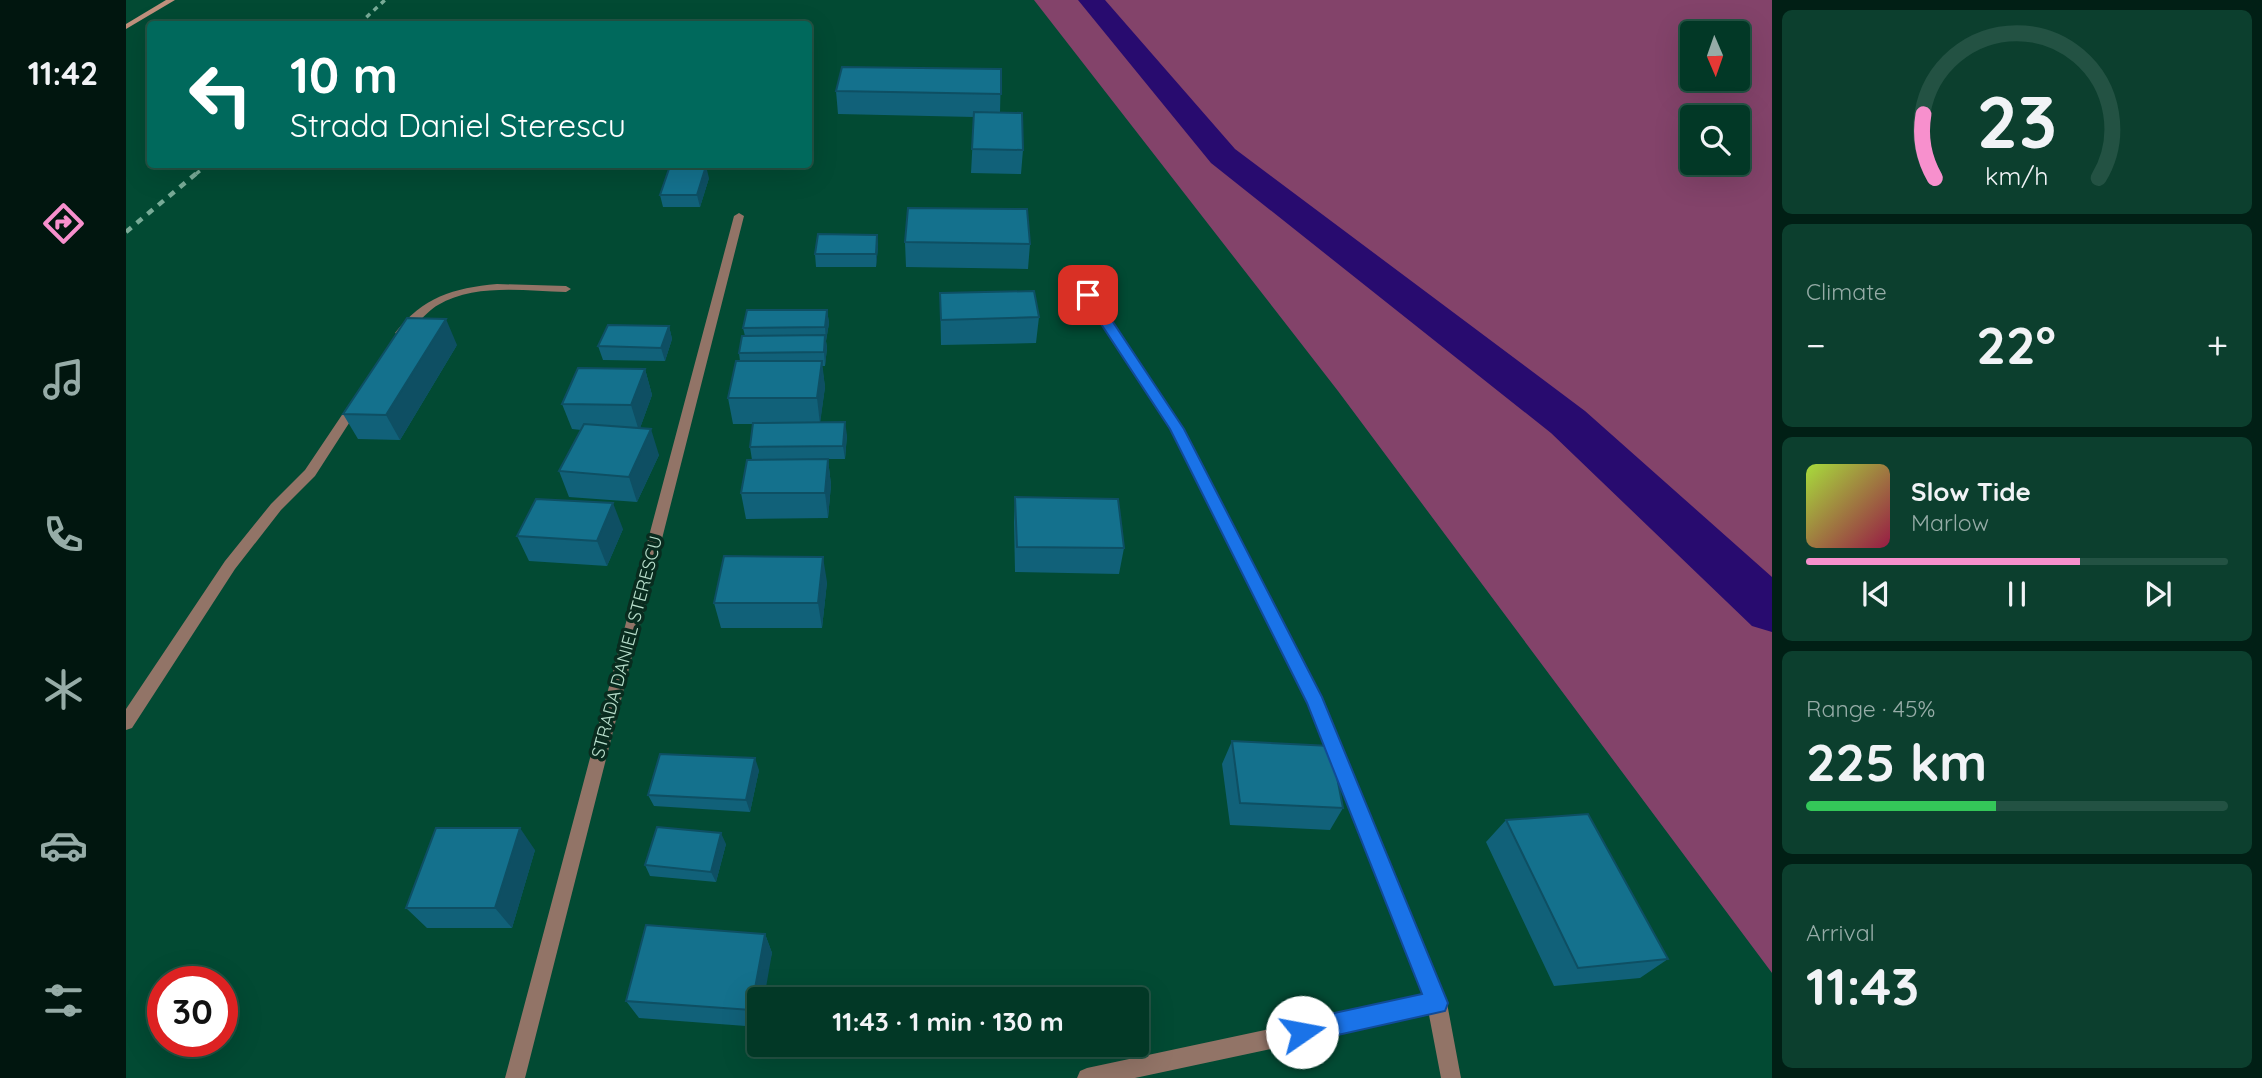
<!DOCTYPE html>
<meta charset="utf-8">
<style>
:root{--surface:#023826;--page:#0c3f2e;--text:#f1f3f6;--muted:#96aca7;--line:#235243;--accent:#f790cd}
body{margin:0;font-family:Quicksand,sans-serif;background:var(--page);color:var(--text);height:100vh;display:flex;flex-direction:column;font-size:26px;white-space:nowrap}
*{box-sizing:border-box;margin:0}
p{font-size:23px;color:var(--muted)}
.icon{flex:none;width:38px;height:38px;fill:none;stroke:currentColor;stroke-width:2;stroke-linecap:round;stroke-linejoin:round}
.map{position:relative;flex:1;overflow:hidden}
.panel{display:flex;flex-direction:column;gap:10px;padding:10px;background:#011f15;width:490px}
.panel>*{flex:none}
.top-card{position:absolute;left:21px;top:21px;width:665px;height:147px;border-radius:7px;box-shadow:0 7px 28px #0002,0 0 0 2px var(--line);background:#00695c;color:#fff;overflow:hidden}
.needle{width:46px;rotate:178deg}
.tools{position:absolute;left:1554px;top:21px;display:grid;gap:14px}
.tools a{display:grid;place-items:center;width:70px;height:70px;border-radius:7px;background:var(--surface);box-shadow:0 7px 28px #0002,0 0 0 2px var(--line);font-size:35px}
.speed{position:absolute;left:21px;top:966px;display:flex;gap:14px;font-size:35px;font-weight:700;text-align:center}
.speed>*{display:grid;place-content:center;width:91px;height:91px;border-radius:50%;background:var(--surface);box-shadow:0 7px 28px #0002,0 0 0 2px var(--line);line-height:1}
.speed .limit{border:10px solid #d22;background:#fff;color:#111}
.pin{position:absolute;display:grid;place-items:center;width:60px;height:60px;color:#fff;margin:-30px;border-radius:14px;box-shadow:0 4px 10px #0006}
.me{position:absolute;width:77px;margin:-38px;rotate:78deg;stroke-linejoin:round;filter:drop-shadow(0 0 5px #0008)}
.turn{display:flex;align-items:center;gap:24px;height:147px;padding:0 28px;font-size:32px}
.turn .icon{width:91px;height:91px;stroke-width:2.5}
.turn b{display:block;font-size:49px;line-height:60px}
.big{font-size:52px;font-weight:700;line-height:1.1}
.panel .card{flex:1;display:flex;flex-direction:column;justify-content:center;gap:10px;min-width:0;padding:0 24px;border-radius:10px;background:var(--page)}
.panel .dial{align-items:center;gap:0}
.dial svg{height:182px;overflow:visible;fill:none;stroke:var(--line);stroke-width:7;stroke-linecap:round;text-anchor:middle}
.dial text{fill:var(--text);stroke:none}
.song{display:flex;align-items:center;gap:21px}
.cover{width:84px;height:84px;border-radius:10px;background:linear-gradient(135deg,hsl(80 70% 55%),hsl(340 70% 35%))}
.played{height:7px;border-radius:4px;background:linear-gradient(90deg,var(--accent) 65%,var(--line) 65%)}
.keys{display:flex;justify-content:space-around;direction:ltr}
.heat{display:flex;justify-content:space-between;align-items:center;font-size:38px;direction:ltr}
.charge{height:10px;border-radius:5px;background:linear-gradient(90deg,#34c759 45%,var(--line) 0)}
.trip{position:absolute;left:621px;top:987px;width:402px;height:70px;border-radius:7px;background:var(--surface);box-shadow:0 7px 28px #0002,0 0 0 2px var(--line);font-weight:700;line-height:70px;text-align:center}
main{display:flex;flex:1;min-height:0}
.tab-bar{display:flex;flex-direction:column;width:126px;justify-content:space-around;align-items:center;background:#01160f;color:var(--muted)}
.tab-bar .icon{width:49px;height:49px}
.tab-bar .on{color:var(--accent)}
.tab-bar b{font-size:32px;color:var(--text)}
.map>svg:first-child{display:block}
.green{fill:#83436a;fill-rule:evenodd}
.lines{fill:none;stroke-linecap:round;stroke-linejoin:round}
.canal{fill:#280b6f;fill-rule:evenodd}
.service{fill:#927467;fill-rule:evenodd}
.minor{fill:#927467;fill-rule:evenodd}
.secondary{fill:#c0917d;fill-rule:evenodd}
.rail-far1{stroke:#78ab97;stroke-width:3.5;stroke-dasharray:5 5;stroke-linecap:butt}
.rail{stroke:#78ab97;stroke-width:4.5;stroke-dasharray:7 7;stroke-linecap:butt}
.wall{fill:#116179}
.shaded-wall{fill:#0e4f63}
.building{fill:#14718d;stroke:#0e4f63;stroke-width:2}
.route{fill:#1a73e8;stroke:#114b97;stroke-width:2}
.labels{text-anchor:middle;stroke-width:7;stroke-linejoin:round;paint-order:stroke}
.street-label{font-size:18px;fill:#bae1ce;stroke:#092c1f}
</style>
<main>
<nav class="tab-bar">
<b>11:42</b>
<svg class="icon on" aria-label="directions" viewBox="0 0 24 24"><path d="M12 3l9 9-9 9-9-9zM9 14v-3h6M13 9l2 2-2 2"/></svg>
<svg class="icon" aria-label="music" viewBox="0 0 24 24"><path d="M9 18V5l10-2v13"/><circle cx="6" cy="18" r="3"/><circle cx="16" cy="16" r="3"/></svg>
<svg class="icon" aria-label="phone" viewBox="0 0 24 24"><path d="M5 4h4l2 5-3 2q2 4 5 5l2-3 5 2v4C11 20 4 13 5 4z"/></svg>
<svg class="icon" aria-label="climate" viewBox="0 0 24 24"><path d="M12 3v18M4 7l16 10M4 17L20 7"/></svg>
<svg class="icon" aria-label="car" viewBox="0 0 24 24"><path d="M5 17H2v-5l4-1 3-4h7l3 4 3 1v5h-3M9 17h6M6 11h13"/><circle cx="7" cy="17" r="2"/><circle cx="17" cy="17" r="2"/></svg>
<svg class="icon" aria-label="filters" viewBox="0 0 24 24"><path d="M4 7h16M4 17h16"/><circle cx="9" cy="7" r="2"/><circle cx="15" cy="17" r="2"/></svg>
</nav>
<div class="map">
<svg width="1646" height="1078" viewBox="0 0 1646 1078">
<rect width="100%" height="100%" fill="#024a33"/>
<path class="green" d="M908 0H1646V973L1212 391ZM1566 33H1612V79H1566ZM1566 117H1612V163H1566Z"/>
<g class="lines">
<path class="canal" d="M952 0H979L1109 149 1459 411 1646 577V632L1626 626 1425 433 1085 163Z"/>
<path class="service" d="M371 284 440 286 445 289 440 292C399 291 349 283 312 305 298 313 286 332 275 336L269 333C297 297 327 288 371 284Z
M230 399 236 403 189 476 155 510 109 569 6 728 0 730V709L99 561 145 504 179 470 226 400Z"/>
<path class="minor" d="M613 213 618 216 399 1078H379L608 216Z
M962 292 966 293 1057 429 1198 702 1321 1003 1335 1078H1315L1303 1015 1009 1078H951L954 1071 961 1068 1298 996 1182 703 1045 430 957 295Z"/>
<path class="secondary" d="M40 0H49L0 29V24Z"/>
<path class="rail-far1" d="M233 24 259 0
M70 174 82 164"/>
<path class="rail" d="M0 232 72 172"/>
</g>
<path class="wall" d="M875 69 874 113 897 150 895 174 845 173 848 117 712 114 710 91Z
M583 178 574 207H537L534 195Z
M751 235 752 247 750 267H690L689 254Z
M779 242 904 244 902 269 780 267Z
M814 293 913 317 910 343 815 345Z
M701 310 703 323 700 341 701 348 699 366H696L699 387 694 422 721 435 719 459H694H702L705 485 702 518 620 519 615 493 626 460 624 447 627 424H607L602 398 614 361 613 353 619 336 617 328Z
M543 326 546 339 539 361 477 360 472 346Z
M331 345 274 440 232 439 217 414Z
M519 369 526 395 514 428 533 455 511 502 443 497 433 471 455 430 446 429 436 404Z
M889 497 998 548 993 574 889 572 888 522Z
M497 529 481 566 403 561 391 536Z
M701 582 696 628H595L588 603Z
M1106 741 1217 808 1204 830 1104 825 1096 764Z
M633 770 624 812 528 806 522 795Z
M1380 820 1542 959 1514 978 1428 986 1360 842Z
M600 844 590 882 524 876 519 865Z
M409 850 386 928H301L280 908Z
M639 934 646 953 634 999 633 1027 513 1018 500 1001Z"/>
<path class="shaded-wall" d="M580 166 583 178 574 207 571 195Z
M751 235 752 247 750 267V254Z
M701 310 703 323 700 341 699 327Z
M320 319 331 345 274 440 260 415Z
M543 326 546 339 539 361 535 348Z
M699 335 701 348 699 366 698 352Z
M696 361 699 387 694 424 691 398Z
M519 369 526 395 513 431 505 405Z
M719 422 721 435 719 459 717 446Z
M525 429 533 455 511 502 503 477Z
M702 459 705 485 702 518 699 493Z
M487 503 497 529 481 566 471 541Z
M697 557 701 582 696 628 692 603Z
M629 758 633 770 624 812 620 800Z
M394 828 409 850 386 928 369 908Z
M595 833 600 844 590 882 585 872Z
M639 934 646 953 638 999H634L633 1027 625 1010Z"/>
<path class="building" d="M716 67 875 69V94L710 91Z
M848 112 896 113 897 150 846 149Z
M544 166H580L571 195H534Z
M782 208 901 209 904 244 779 242Z
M692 234 751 235 750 254H689Z
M908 291 913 317 815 320 814 293Z
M621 310H701L699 327 617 328Z
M281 318 320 319 260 415 217 414Z
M482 325 543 326 535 348 472 346Z
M699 335 698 352 613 353 616 336Z
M610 361H696L691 398H602Z
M452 368 519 369 505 405 436 404Z
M719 422 717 446 624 447 627 423Z
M458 424 525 429 503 477 433 471Z
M702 459 699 493H615L621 460Z
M889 497 992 499 998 548 891 547Z
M410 499 487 503 471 541 391 536Z
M598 556 697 557 692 603H588Z
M1106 741 1205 746 1217 808 1114 803Z
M534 754 629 758 620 800 522 795Z
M1462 814 1542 959 1452 968 1380 820Z
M531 827 595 833 585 872 519 865Z
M310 828H394L369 908H280Z
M520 925 639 934 625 1010 500 1001Z"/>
<path class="route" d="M962 291 967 292 1058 429 1196 697 1322 1003 1319 1011 1176 1043 1168 1040 1164 1032 1168 1023 1176 1020 1296 994 1181 703 1044 429 956 295Z"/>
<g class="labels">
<g class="street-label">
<text transform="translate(501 647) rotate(-75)" y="6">STRADA DANIEL STERESCU</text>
</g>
</g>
</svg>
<div class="tools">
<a><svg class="needle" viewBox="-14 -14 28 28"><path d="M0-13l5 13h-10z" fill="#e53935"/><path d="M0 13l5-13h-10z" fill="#96aca7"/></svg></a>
<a><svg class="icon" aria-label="search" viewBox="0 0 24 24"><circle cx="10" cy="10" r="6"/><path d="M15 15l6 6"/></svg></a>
</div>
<div class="speed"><div class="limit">30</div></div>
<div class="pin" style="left:962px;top:295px;background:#d93025"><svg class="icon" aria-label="arrive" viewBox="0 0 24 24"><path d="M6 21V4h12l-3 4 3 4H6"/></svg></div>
<svg class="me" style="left:1176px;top:1032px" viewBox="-20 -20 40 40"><circle r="19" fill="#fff"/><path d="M0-13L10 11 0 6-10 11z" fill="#1a73e8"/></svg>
<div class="trip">11:43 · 1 min · 130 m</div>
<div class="top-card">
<div class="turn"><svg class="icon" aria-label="left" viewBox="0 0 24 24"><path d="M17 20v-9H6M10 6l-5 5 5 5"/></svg><div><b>10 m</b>Strada Daniel Sterescu</div></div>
</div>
</div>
<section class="panel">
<div class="card dial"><svg viewBox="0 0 100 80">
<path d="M14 69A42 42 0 1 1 86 69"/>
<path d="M14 69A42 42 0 0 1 9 41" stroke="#f790cd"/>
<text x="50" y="56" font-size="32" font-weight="700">23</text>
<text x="50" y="72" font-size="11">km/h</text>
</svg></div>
<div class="card"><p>Climate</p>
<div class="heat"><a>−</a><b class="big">22°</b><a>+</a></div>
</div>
<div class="card">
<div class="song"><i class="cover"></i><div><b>Slow Tide</b><p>Marlow</p></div></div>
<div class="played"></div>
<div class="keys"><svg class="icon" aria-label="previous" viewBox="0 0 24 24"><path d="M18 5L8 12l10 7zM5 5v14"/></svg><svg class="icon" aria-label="pause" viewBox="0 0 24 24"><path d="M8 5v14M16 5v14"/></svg><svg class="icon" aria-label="next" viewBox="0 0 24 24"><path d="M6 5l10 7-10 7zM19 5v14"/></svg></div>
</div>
<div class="card"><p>Range · 45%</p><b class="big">225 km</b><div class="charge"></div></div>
<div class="card"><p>Arrival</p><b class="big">11:43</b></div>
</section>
</main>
